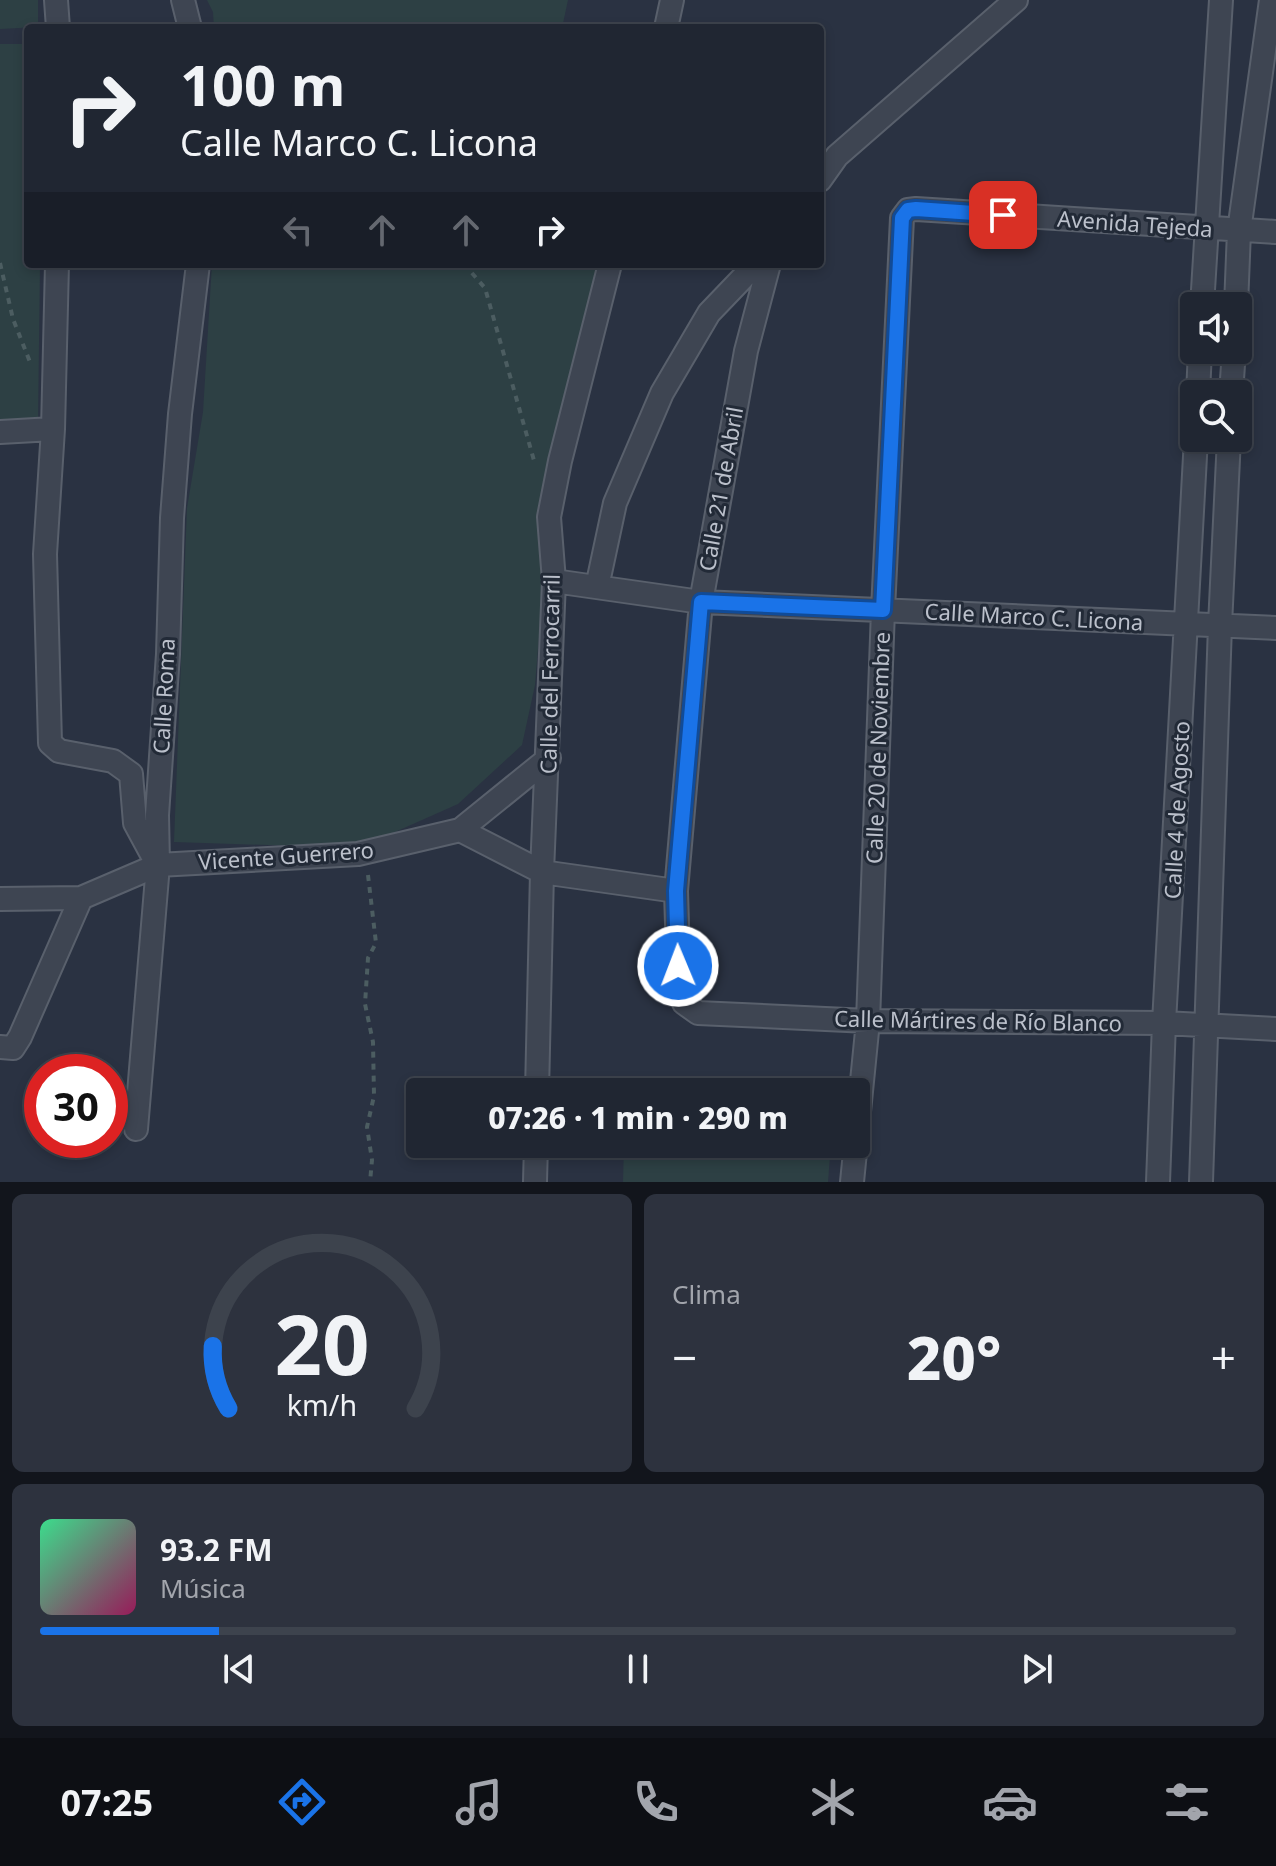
<!DOCTYPE html>
<html lang="es">
<meta charset="utf-8">
<style>
:root{--surface:#202632;--page:#2d323e;--text:#f1f3f6;--muted:#a2a5ac;--line:#3d434d;--accent:#1a73e8}
body{margin:0;font-family:"Noto Sans",sans-serif;background:var(--page);color:var(--text);height:100vh;display:flex;flex-direction:column;font-size:30px;white-space:nowrap}
*{box-sizing:border-box;margin:0}
p{font-size:26px;color:var(--muted)}
.icon{flex:none;width:44px;height:44px;fill:none;stroke:currentColor;stroke-width:2;stroke-linecap:round;stroke-linejoin:round}
.map{position:relative;height:1182px;overflow:hidden}
.panel{display:flex;flex-direction:column;gap:12px;padding:12px;background:#12151c;flex:1}
.panel>*{flex:none}
.top-card{position:absolute;left:24px;top:24px;width:800px;height:244px;border-radius:8px;box-shadow:0 4px 12px #0003,0 0 0 2px var(--line);background:#202632;color:var(--text);overflow:hidden}
.tools{position:absolute;left:1180px;top:292px;display:grid;gap:16px}
.tools a{display:grid;place-items:center;width:72px;height:72px;border-radius:8px;background:var(--surface);box-shadow:0 4px 12px #0003,0 0 0 2px var(--line);font-size:40px}
.speed{position:absolute;left:24px;top:1054px;display:flex;gap:16px;font-size:40px;font-weight:700;text-align:center}
.speed>*{display:grid;place-content:center;width:104px;height:104px;border-radius:50%;background:var(--surface);box-shadow:0 4px 12px #0003,0 0 0 2px var(--line);line-height:1}
.speed .limit{border:12px solid #d22;background:#fff;color:#111}
.pin{position:absolute;display:grid;place-items:center;width:68px;height:68px;color:#fff;margin:-34px;border-radius:16px;box-shadow:0 4px 12px #0006}
.me{position:absolute;width:88px;margin:-44px;rotate:359deg;stroke-linejoin:round;filter:drop-shadow(0 0 6px #0008)}
.turn{display:flex;align-items:center;gap:28px;height:168px;padding:0 24px;font-size:36px}
.turn .icon{width:104px;height:104px;stroke-width:2.5}
.turn b{display:block;font-size:56px;line-height:68px}
.lanes{display:flex;align-items:center;height:76px;padding:0 24px;background:#0003;justify-content:center;gap:40px;direction:ltr}
.lanes .off{opacity:.35}
.big{font-size:60px;font-weight:800;line-height:1.1}
.panel .tile{flex:1;display:flex;flex-direction:column;justify-content:center;gap:12px;min-width:0;padding:0 28px;border-radius:12px;background:var(--page)}
.panel .dial{align-items:center;gap:0}
.dial svg{height:208px;overflow:visible;fill:none;stroke:var(--line);stroke-width:7;stroke-linecap:round;text-anchor:middle}
.dial text{fill:var(--text);stroke:none}
.song{display:flex;align-items:center;gap:24px}
.cover{width:96px;height:96px;border-radius:12px;background:linear-gradient(135deg,hsl(150 70% 55%),hsl(330 70% 35%))}
.played{height:8px;border-radius:4px;background:linear-gradient(90deg,var(--accent) 15%,var(--line) 15%)}
.keys{display:flex;justify-content:space-around;direction:ltr}
.heat{display:flex;justify-content:space-between;align-items:center;font-size:44px;direction:ltr}
.panel .tiles{flex:1;display:grid;gap:12px;grid-template-columns:1fr 1fr}
.tile:last-child{grid-column:span 2}
.trip{position:absolute;left:406px;top:1078px;width:464px;height:80px;border-radius:8px;background:var(--surface);box-shadow:0 4px 12px #0003,0 0 0 2px var(--line);font-weight:800;line-height:80px;text-align:center}
.dock{display:flex;height:128px;justify-content:space-around;align-items:center;background:#0d0f14;color:var(--muted)}
.dock .icon{width:56px;height:56px}
.dock .on{color:var(--accent)}
.dock b{font-size:36px;color:var(--text)}
.map>svg:first-child{display:block}
.green{fill:#2d4044}
.lines{fill:none;stroke-linecap:round;stroke-linejoin:round}
.minor-casing{stroke:#59606c;stroke-width:26}
.path{stroke:#4c5d61;stroke-width:4;stroke-dasharray:6 6;stroke-linecap:butt}
.minor{stroke:#3e4552;stroke-width:22}
.route-casing{stroke:#114b97;stroke-width:20}
.route{stroke:#1a73e8;stroke-width:14}
.labels{text-anchor:middle;stroke-width:6;stroke-linejoin:round;paint-order:stroke}
.street-label{font-size:22px;fill:#bbc0cb;stroke:#222a37}
</style>
<div class="map">
<svg width="1276" height="1182" viewBox="0 0 1276 1182">
<rect width="100%" height="100%" fill="#2a3242"/>
<path class="green" d="M0 0H38V27L0 29Z
M207 0H568L562 28H214L213 12Z
M0 44H28V264H40L38 423 0 425Z
M212 264H597L545 564 535 685 522 745 458 804 359 848 174 842 187 508 203 412Z
M624 1144 830 1156 828 1182H623Z"/>
<g class="lines">
<g class="minor-casing">
<path id="minor" d="M56 0 58 28
M183 0 190 28
M666 28 672 0
M820 180 837 156 1016 0
M57 264 53 429 45 554 50 743 59 751 113 761 131 774 135 823 155 860
M769 264 746 351 701 602 676 891 679 990 684 1003 698 1013 868 1021 1164 1023 1276 1029
M1202 306 1221 0
M1236 306 1239 231 1271 0
M1198 394 1200 350
M1231 394 1234 350
M0 432 53 429
M554 581 701 602 1276 628
M597 587 615 503 662 393 709 313 756 264
M460 830 542 872 676 891
M0 899 81 898 158 865 358 854 460 830 549 758
M0 1047 13 1048 20 1037 81 898
M537 1092 542 872 554 581 549 517 560 461 610 264
M136 1129 158 865 157 815 168 654 172 518 180 414 198 264
M535 1182 536 1144
M852 1182 868 1021 883 610 902 218 908 210 916 209 1276 232
M1158 1182 1164 1023 1196 438
M1201 1182 1220 625 1229 438"/>
</g>
<path class="path" d="M0 263 13 319 30 362
M464 264 485 288 535 464
M368 875 376 943 368 958 365 1004 373 1042 374 1096 367 1127 372 1160 370 1182"/>
<use href="#minor" class="minor"/>
</g>
<g class="lines">
<g class="route-casing">
<path id="route" d="M678 966 676 891 701 602 883 610 902 218 908 210 916 209 1003 215"/>
</g>
<use href="#route" class="route"/>
</g>
<g class="labels">
<g class="street-label">
<text transform="translate(1135 224) rotate(4)" y="8">Avenida Tejeda</text>
<text transform="translate(721 489) rotate(-80)" y="8">Calle 21 de Abril</text>
<text transform="translate(1034 617) rotate(3)" y="8">Calle Marco C. Licona</text>
<text transform="translate(550 674) rotate(-89)" y="8">Calle del Ferrocarril</text>
<text transform="translate(164 696) rotate(-87)" y="8">Calle Roma</text>
<text transform="translate(878 748) rotate(-88)" y="8">Calle 20 de Noviembre</text>
<text transform="translate(1177 810) rotate(-87)" y="8">Calle 4 de Agosto</text>
<text transform="translate(286 856) rotate(-4)" y="8">Vicente Guerrero</text>
<text transform="translate(978 1021) rotate(1)" y="8">Calle Mártires de Río Blanco</text>
</g>
</g>
</svg>
<div class="tools">
<a><svg class="icon" aria-label="sound" viewBox="0 0 24 24"><path d="M4 9h4l5-4v14l-5-4H4zM17 9q2 3 0 6"/></svg></a>
<a><svg class="icon" aria-label="search" viewBox="0 0 24 24"><circle cx="10" cy="10" r="6"/><path d="M15 15l6 6"/></svg></a>
</div>
<div class="speed"><div class="limit">30</div></div>
<div class="pin" style="left:1003px;top:215px;background:#d93025"><svg class="icon" aria-label="arrive" viewBox="0 0 24 24"><path d="M6 21V4h12l-3 4 3 4H6"/></svg></div>
<svg class="me" style="left:678px;top:966px" viewBox="-20 -20 40 40"><circle r="17" fill="#1a73e8" stroke="#fff" stroke-width="3"/><path d="M0-11L8 9 0 5-8 9z" fill="#fff"/></svg>
<div class="trip">07:26 · 1 min · 290 m</div>
<div class="top-card">
<div class="turn"><svg class="icon" aria-label="right" viewBox="0 0 24 24"><path d="M7 20v-9h11M14 6l5 5-5 5"/></svg><div><b>100 m</b>Calle Marco C. Licona</div></div>
<div class="lanes"><svg class="icon off" aria-label="left" viewBox="0 0 24 24"><path d="M17 20v-9H6M10 6l-5 5 5 5"/></svg><svg class="icon off" aria-label="ahead" viewBox="0 0 24 24"><path d="M12 20V5M6 11l6-6 6 6"/></svg><svg class="icon off" aria-label="ahead" viewBox="0 0 24 24"><path d="M12 20V5M6 11l6-6 6 6"/></svg><svg class="icon" aria-label="right" viewBox="0 0 24 24"><path d="M7 20v-9h11M14 6l5 5-5 5"/></svg></div>
</div>
</div>
<section class="panel">
<div class="tiles">
<div class="tile dial"><svg viewBox="0 0 100 80">
<path d="M14 69A42 42 0 1 1 86 69"/>
<path d="M14 69A42 42 0 0 1 8 45" stroke="#1a73e8"/>
<text x="50" y="56" font-size="32" font-weight="700">20</text>
<text x="50" y="72" font-size="11">km/h</text>
</svg></div>
<div class="tile"><p>Clima</p>
<div class="heat"><a>−</a><b class="big">20°</b><a>+</a></div>
</div>
<div class="tile">
<div class="song"><i class="cover"></i><div><b>93.2 FM</b><p>Música</p></div></div>
<div class="played"></div>
<div class="keys"><svg class="icon" aria-label="previous" viewBox="0 0 24 24"><path d="M18 5L8 12l10 7zM5 5v14"/></svg><svg class="icon" aria-label="pause" viewBox="0 0 24 24"><path d="M8 5v14M16 5v14"/></svg><svg class="icon" aria-label="next" viewBox="0 0 24 24"><path d="M6 5l10 7-10 7zM19 5v14"/></svg></div>
</div>
</div>
</section>
<nav class="dock">
<b>07:25</b>
<svg class="icon on" aria-label="directions" viewBox="0 0 24 24"><path d="M12 3l9 9-9 9-9-9zM9 14v-3h6M13 9l2 2-2 2"/></svg>
<svg class="icon" aria-label="music" viewBox="0 0 24 24"><path d="M9 18V5l10-2v13"/><circle cx="6" cy="18" r="3"/><circle cx="16" cy="16" r="3"/></svg>
<svg class="icon" aria-label="phone" viewBox="0 0 24 24"><path d="M5 4h4l2 5-3 2q2 4 5 5l2-3 5 2v4C11 20 4 13 5 4z"/></svg>
<svg class="icon" aria-label="climate" viewBox="0 0 24 24"><path d="M12 3v18M4 7l16 10M4 17L20 7"/></svg>
<svg class="icon" aria-label="car" viewBox="0 0 24 24"><path d="M5 17H2v-5l4-1 3-4h7l3 4 3 1v5h-3M9 17h6M6 11h13"/><circle cx="7" cy="17" r="2"/><circle cx="17" cy="17" r="2"/></svg>
<svg class="icon" aria-label="filters" viewBox="0 0 24 24"><path d="M4 7h16M4 17h16"/><circle cx="9" cy="7" r="2"/><circle cx="15" cy="17" r="2"/></svg>
</nav>
